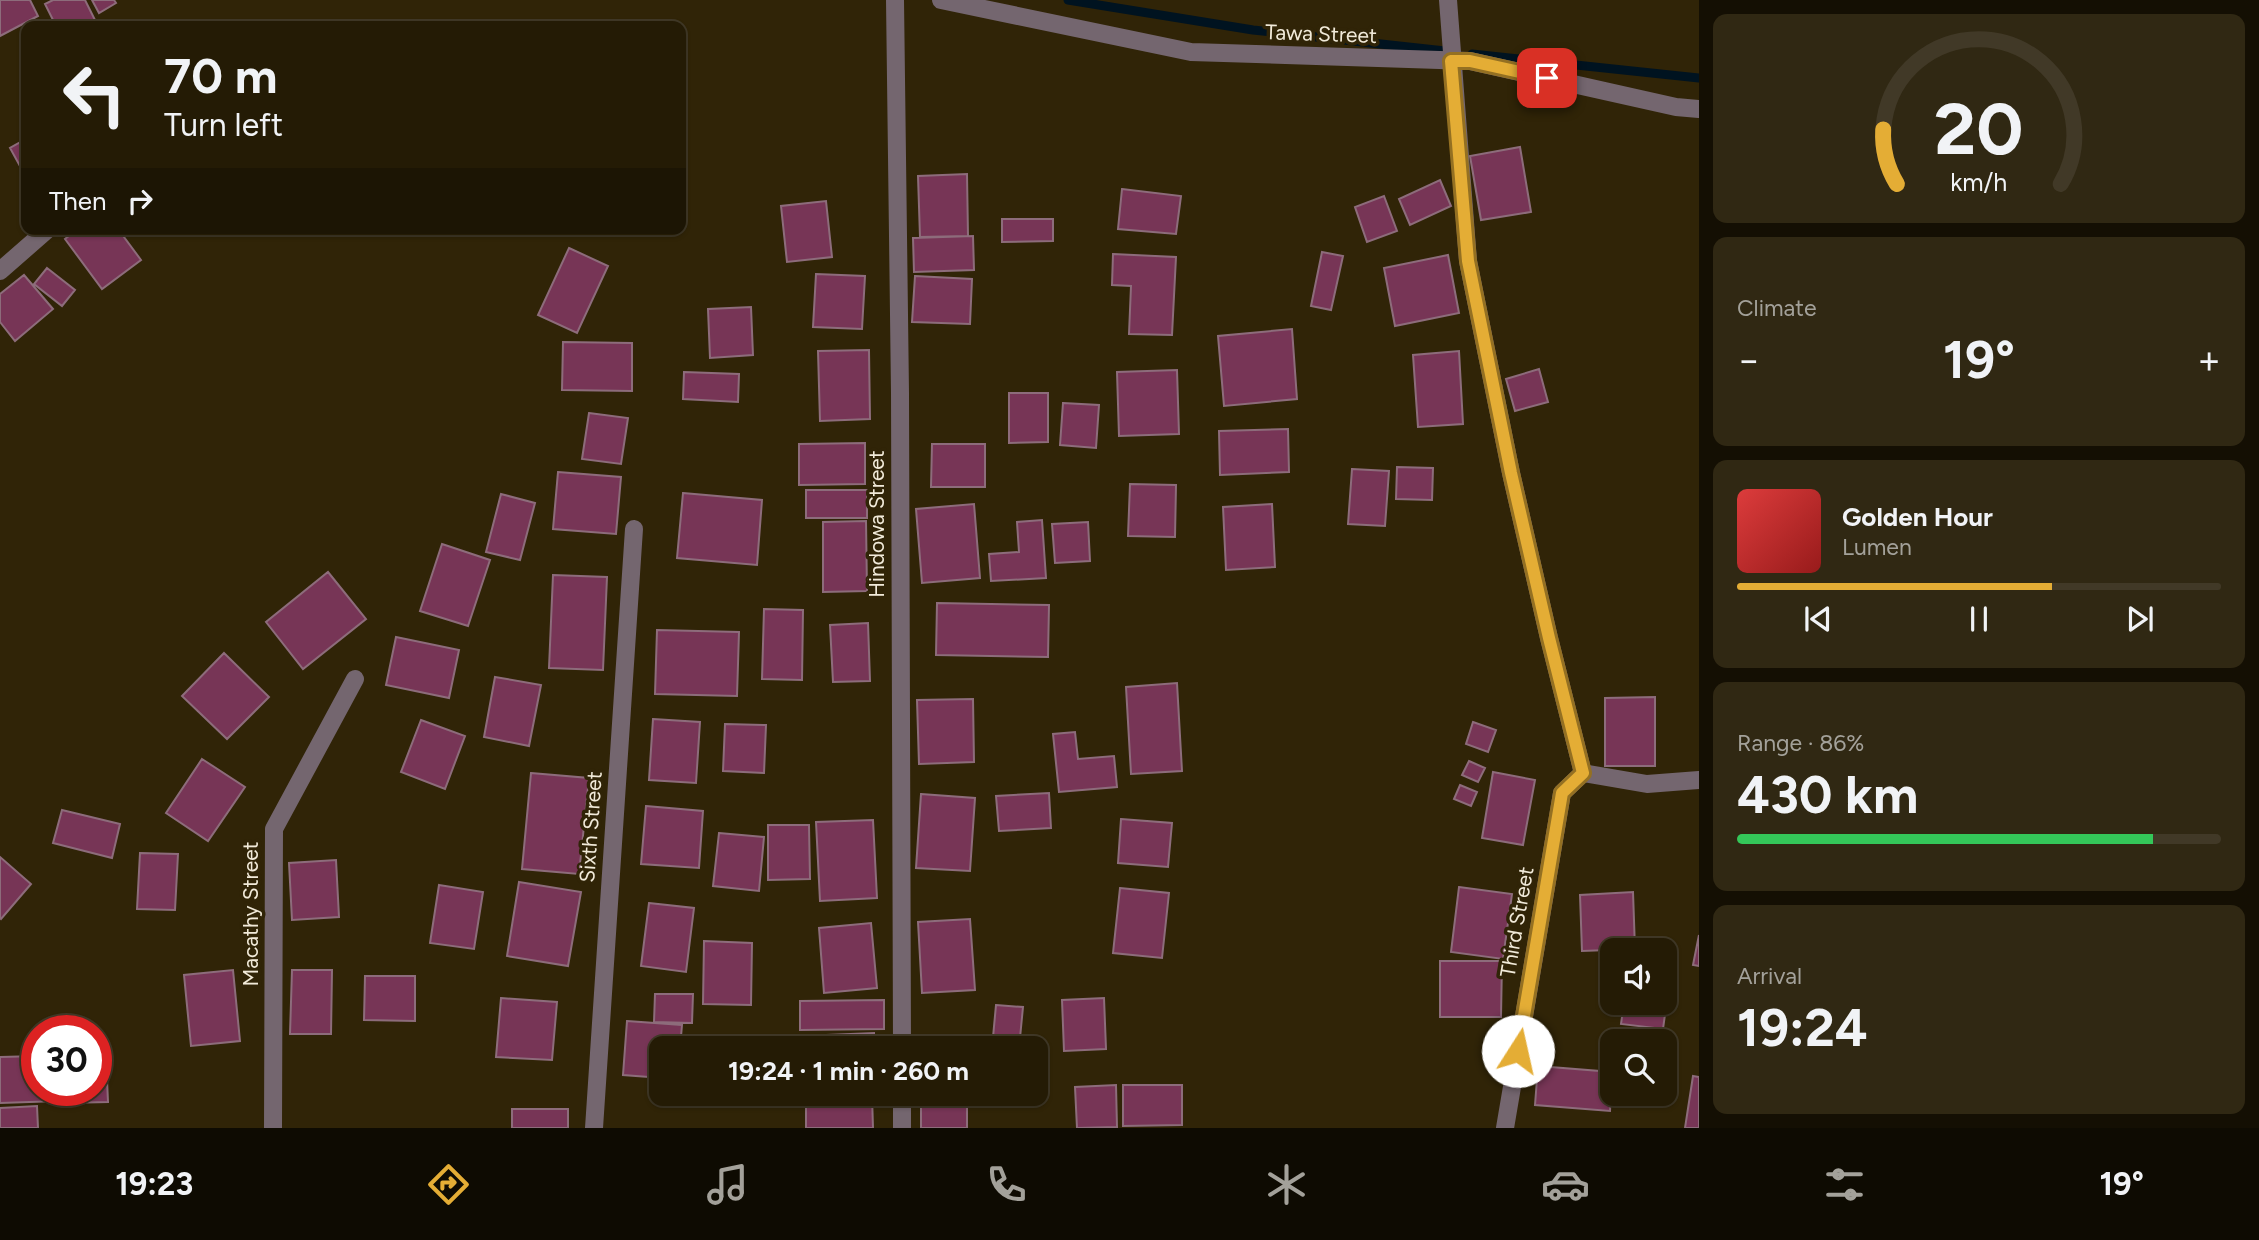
<!DOCTYPE html>
<meta charset="utf-8">
<style>
:root{--surface:#241b05;--page:#302813;--text:#f1f3f6;--muted:#a3a19a;--line:#413927;--accent:#e4ad35}
body{margin:0;font-family:Figtree,sans-serif;background:var(--page);color:var(--text);height:100vh;display:flex;flex-direction:column;font-size:26px;white-space:nowrap}
*{box-sizing:border-box;margin:0}
p{font-size:23px;color:var(--muted)}
.icon{flex:none;width:38px;height:38px;fill:none;stroke:currentColor;stroke-width:2;stroke-linecap:round;stroke-linejoin:round}
.map{position:relative;flex:1;overflow:hidden}
.sheet{display:flex;flex-direction:column;gap:14px;padding:14px;background:#140f03;width:560px}
.sheet>*{flex:none}
.banner{position:absolute;left:21px;top:21px;width:665px;height:214px;border-radius:14px;box-shadow:0 2px 5px #0004,0 0 0 2px var(--line);background:#241b05;color:var(--text);overflow:hidden}
.tools{position:absolute;left:1600px;top:938px;display:grid;gap:14px}
.tools a{display:grid;place-items:center;width:77px;height:77px;border-radius:14px;background:var(--surface);box-shadow:0 2px 5px #0004,0 0 0 2px var(--line);font-size:35px}
.speed{position:absolute;left:21px;top:1015px;display:flex;gap:14px;font-size:35px;font-weight:700;text-align:center}
.speed>*{display:grid;place-content:center;width:91px;height:91px;border-radius:50%;background:var(--surface);box-shadow:0 2px 5px #0004,0 0 0 2px var(--line);line-height:1}
.speed .limit{border:10px solid #d22;background:#fff;color:#111}
.pin{position:absolute;display:grid;place-items:center;width:60px;height:60px;color:#fff;margin:-30px;border-radius:14px;box-shadow:0 4px 10px #0006}
.me{position:absolute;width:77px;margin:-38px;rotate:10deg;stroke-linejoin:round;filter:drop-shadow(0 0 5px #0008)}
.turn{display:flex;align-items:center;gap:24px;height:147px;padding:0 28px;font-size:32px}
.turn .icon{width:91px;height:91px;stroke-width:2.5}
.turn b{display:block;font-size:49px;line-height:60px}
.then{display:flex;align-items:center;height:66px;padding:0 28px;background:#0003;gap:14px;font-size:26px}
.big{font-size:52px;font-weight:700;line-height:1.1}
.sheet .tile{flex:1;display:flex;flex-direction:column;justify-content:center;gap:10px;min-width:0;padding:0 24px;border-radius:14px;background:var(--page)}
.sheet .dial{align-items:center;gap:0}
.dial svg{height:182px;overflow:visible;fill:none;stroke:var(--line);stroke-width:7;stroke-linecap:round;text-anchor:middle}
.dial text{fill:var(--text);stroke:none}
.song{display:flex;align-items:center;gap:21px}
.cover{width:84px;height:84px;border-radius:10px;background:linear-gradient(135deg,hsl(0 70% 55%),hsl(0 70% 35%))}
.played{height:7px;border-radius:4px;background:linear-gradient(90deg,var(--accent) 65%,var(--line) 65%)}
.keys{display:flex;justify-content:space-around;direction:ltr}
.heat{display:flex;justify-content:space-between;align-items:center;font-size:38px;direction:ltr}
.charge{height:10px;border-radius:5px;background:linear-gradient(90deg,#34c759 86%,var(--line) 0)}
.trip{position:absolute;left:649px;top:1036px;width:399px;height:70px;border-radius:14px;background:var(--surface);box-shadow:0 2px 5px #0004,0 0 0 2px var(--line);font-weight:700;line-height:70px;text-align:center}
.menu{display:flex;height:112px;justify-content:space-around;align-items:center;background:#0e0b02;color:var(--muted)}
.menu .icon{width:49px;height:49px}
.menu .current{color:var(--accent)}
.menu b{font-size:32px;color:var(--text)}
main{display:flex;flex:1;min-height:0}
.map>svg:first-child{display:block}
.lines{fill:none;stroke-linecap:round;stroke-linejoin:round}
.stream{stroke:#001320;stroke-width:9}
.building{fill:#773556;stroke:#8d6c7b;stroke-width:2}
.minor{stroke:#74666f;stroke-width:18}
.route-casing{stroke:#947022;stroke-width:18}
.route{stroke:#e4ad35;stroke-width:12}
.labels{text-anchor:middle;stroke-width:7;stroke-linejoin:round;paint-order:stroke}
.street-label{font-size:21px;fill:#f1ead9;stroke:#302407}
</style>
<main>
<div class="map">
<svg width="1699" height="1128" viewBox="0 0 1699 1128">
<rect width="100%" height="100%" fill="#302407"/>
<g class="lines">
<path class="stream" d="M1068 0 1253 30 1454 52
M1472 54 1699 78"/>
</g>
<path class="building" d="M0 0H30L38 16 0 36Z
M53 0H85L96 22 87 26H56L45 4Z
M92 0H114L116 3 99 13Z
M26 139V177L10 148Z
M1520 147 1531 212 1481 220 1470 156Z
M967 174 968 236 920 237 918 176Z
M1440 180 1451 206 1410 225 1399 199Z
M1122 189 1181 196 1176 234 1118 229Z
M1384 196 1397 231 1367 242 1355 207Z
M826 201 832 257 787 262 781 206Z
M1002 219H1053V241L1002 242Z
M78 229H118L141 260 102 289 65 239Z
M973 236 974 270 914 272 913 238Z
M569 248 608 266 577 333 538 315Z
M1322 252 1343 256 1331 310 1311 306Z
M1113 254 1176 257 1172 335 1129 334 1131 286 1112 285Z
M1448 255 1459 313 1395 326 1384 268Z
M47 268 75 290 62 306 34 284Z
M816 274 865 276 862 329 813 327Z
M24 275 53 309 15 341 0 322V294Z
M915 276 972 279 970 324 912 322Z
M751 307 753 355 710 358 708 309Z
M1292 329 1297 399 1224 406 1218 336Z
M563 342 632 343V391L562 390Z
M869 350 870 419 820 421 818 351Z
M1459 351 1463 424 1418 427 1413 355Z
M1539 369 1548 402 1515 411 1506 379Z
M1177 370 1179 434 1119 436 1117 372Z
M684 372 739 374 738 402 683 399Z
M1009 393H1048V442L1009 443Z
M1063 403 1099 405 1096 448 1060 445Z
M589 413 628 418 621 464 582 459Z
M1288 429 1289 472 1220 475 1219 431Z
M865 443V484L799 485V444Z
M932 444H985V487H931Z
M1397 467 1433 468 1432 500 1396 499Z
M1352 469 1389 471 1385 526 1348 524Z
M558 472 621 477 616 534 553 529Z
M1130 484 1176 485 1175 537 1128 536Z
M806 490H867V518H806Z
M683 493 762 500 757 565 677 558Z
M501 494 535 503 520 560 486 552Z
M974 504 980 578 922 583 916 509Z
M1272 504 1275 567 1226 570 1223 507Z
M1042 520 1046 578 991 581 989 554 1019 552 1017 522Z
M866 521 867 591 823 592V522Z
M1088 522 1090 561 1055 563 1052 524Z
M442 544 490 560 468 626 420 611Z
M328 572 366 619 303 669 266 622Z
M553 575 607 577 603 670 549 668Z
M937 603 1049 605 1048 657 936 655Z
M764 609 803 610 802 680 762 679Z
M868 623 870 681 833 682 830 625Z
M657 630 739 632 737 696 655 694Z
M396 637 459 650 449 698 386 685Z
M224 653 269 697 227 739 182 696Z
M495 677 541 685 529 746 484 737Z
M1177 683 1182 771 1131 774 1126 687Z
M1655 697V766H1605V698Z
M973 699 974 762 919 764 917 700Z
M653 719 700 722 696 783 649 780Z
M421 720 465 736 445 789 401 772Z
M1473 722 1496 730 1488 752 1466 744Z
M725 724 766 725 764 773 723 771Z
M1075 732 1078 759 1114 756 1117 787 1059 792 1053 734Z
M202 759 245 787 208 841 166 813Z
M1469 761 1485 768 1478 782 1462 775Z
M1493 772 1535 780 1523 845 1482 838Z
M531 773 589 778 579 874 522 869Z
M1460 785 1477 792 1471 806 1454 799Z
M1049 793 1051 828 999 831 996 796Z
M921 794 975 798 970 871 916 868Z
M646 806 703 811 699 868 641 864Z
M62 810 120 824 112 858 53 843Z
M1121 819 1172 823 1168 867 1118 863Z
M873 820 877 898 820 901 816 822Z
M768 825H809L810 879 768 880Z
M719 833 764 837 759 891 713 886Z
M140 853 178 854 175 910 137 909Z
M0 857 31 884 1 919 0 918Z
M336 860 339 917 292 920 289 863Z
M519 882 581 892 568 966 507 956Z
M439 885 483 892 474 949 430 943Z
M1459 887 1512 894 1503 959 1451 952Z
M1120 888 1169 893 1162 958 1113 953Z
M1633 892 1635 949 1582 951 1580 895Z
M649 903 694 908 686 972 641 966Z
M970 919 975 990 922 993 918 922Z
M871 923 877 988 824 993 819 928Z
M1699 935V966L1693 965Z
M704 941 752 943 751 1005 703 1004Z
M1440 961H1502L1501 1017H1440Z
M233 970 240 1041 191 1046 184 975Z
M292 970H332L331 1034H290Z
M365 976H415V1021L364 1020Z
M1664 978H1670L1663 1029 1621 1024 1624 1003H1664Z
M655 994H693L692 1023 654 1022Z
M501 998 557 1002 552 1060 496 1057Z
M1104 998 1106 1049 1064 1051 1062 1000Z
M884 1000V1029L800 1030V1001Z
M996 1005 1023 1007 1019 1048H992Z
M627 1021 682 1025 680 1048H662V1078L623 1075Z
M874 1033V1048H828L827 1035Z
M37 1056V1090H59V1101L0 1103V1057Z
M106 1057 108 1102 65 1103 64 1090H96V1058Z
M1538 1066 1612 1072 1610 1111 1535 1105Z
M1693 1076 1699 1077V1128H1685Z
M1116 1085 1117 1127 1077 1128 1075 1087Z
M1123 1085H1182V1125L1123 1126Z
M872 1096 873 1128H806V1099Z
M967 1099V1128H921V1100Z
M37 1106 38 1128H0V1108Z
M512 1109H568V1128H512Z"/>
<g class="lines">
<path class="minor" d="M895 0 900 393 902 1048
M941 0 1191 52 1470 61 1676 107 1699 109
M1448 0 1468 261 1511 473 1549 638 1583 773
M0 271 48 229
M1583 773 1647 784 1699 780
M902 1094V1128
M273 1128 274 829 355 679
M594 1128 634 529
M1505 1128 1562 793 1583 773"/>
</g>
<g class="lines">
<g class="route-casing">
<path id="route" d="M1518 1051 1562 793 1583 773 1549 638 1511 473 1468 261 1451 61H1470L1547 78"/>
</g>
<use href="#route" class="route"/>
</g>
<g class="labels">
<g class="street-label">
<text transform="translate(1321 34) rotate(2)" y="7">Tawa Street</text>
<text transform="translate(877 524) rotate(-90)" y="7">Hindowa Street</text>
<text transform="translate(591 827) rotate(-86)" y="7">Sixth Street</text>
<text transform="translate(251 914) rotate(-90)" y="7">Macathy Street</text>
<text transform="translate(1517 922) rotate(-80)" y="7">Third Street</text>
</g>
</g>
</svg>
<div class="tools">
<a><svg class="icon" aria-label="sound" viewBox="0 0 24 24"><path d="M4 9h4l5-4v14l-5-4H4zM17 9q2 3 0 6"/></svg></a>
<a><svg class="icon" aria-label="search" viewBox="0 0 24 24"><circle cx="10" cy="10" r="6"/><path d="M15 15l6 6"/></svg></a>
</div>
<div class="speed"><div class="limit">30</div></div>
<div class="pin" style="left:1547px;top:78px;background:#d93025"><svg class="icon" aria-label="arrive" viewBox="0 0 24 24"><path d="M6 21V4h12l-3 4 3 4H6"/></svg></div>
<svg class="me" style="left:1518px;top:1051px" viewBox="-20 -20 40 40"><circle r="19" fill="#fff"/><path d="M0-13L10 11 0 6-10 11z" fill="#e4ad35"/></svg>
<div class="trip">19:24 · 1 min · 260 m</div>
<div class="banner">
<div class="turn"><svg class="icon" aria-label="left" viewBox="0 0 24 24"><path d="M17 20v-9H6M10 6l-5 5 5 5"/></svg><div><b>70 m</b>Turn left</div></div>
<div class="then">Then<svg class="icon" aria-label="right" viewBox="0 0 24 24"><path d="M7 20v-9h11M14 6l5 5-5 5"/></svg></div>
</div>
</div>
<section class="sheet">
<div class="tile dial"><svg viewBox="0 0 100 80">
<path d="M14 69A42 42 0 1 1 86 69"/>
<path d="M14 69A42 42 0 0 1 8 45" stroke="#e4ad35"/>
<text x="50" y="56" font-size="32" font-weight="700">20</text>
<text x="50" y="72" font-size="11">km/h</text>
</svg></div>
<div class="tile"><p>Climate</p>
<div class="heat"><a>−</a><b class="big">19°</b><a>+</a></div>
</div>
<div class="tile">
<div class="song"><i class="cover"></i><div><b>Golden Hour</b><p>Lumen</p></div></div>
<div class="played"></div>
<div class="keys"><svg class="icon" aria-label="previous" viewBox="0 0 24 24"><path d="M18 5L8 12l10 7zM5 5v14"/></svg><svg class="icon" aria-label="pause" viewBox="0 0 24 24"><path d="M8 5v14M16 5v14"/></svg><svg class="icon" aria-label="next" viewBox="0 0 24 24"><path d="M6 5l10 7-10 7zM19 5v14"/></svg></div>
</div>
<div class="tile"><p>Range · 86%</p><b class="big">430 km</b><div class="charge"></div></div>
<div class="tile"><p>Arrival</p><b class="big">19:24</b></div>
</section>
</main>
<nav class="menu">
<b>19:23</b>
<svg class="icon current" aria-label="directions" viewBox="0 0 24 24"><path d="M12 3l9 9-9 9-9-9zM9 14v-3h6M13 9l2 2-2 2"/></svg>
<svg class="icon" aria-label="music" viewBox="0 0 24 24"><path d="M9 18V5l10-2v13"/><circle cx="6" cy="18" r="3"/><circle cx="16" cy="16" r="3"/></svg>
<svg class="icon" aria-label="phone" viewBox="0 0 24 24"><path d="M5 4h4l2 5-3 2q2 4 5 5l2-3 5 2v4C11 20 4 13 5 4z"/></svg>
<svg class="icon" aria-label="climate" viewBox="0 0 24 24"><path d="M12 3v18M4 7l16 10M4 17L20 7"/></svg>
<svg class="icon" aria-label="car" viewBox="0 0 24 24"><path d="M5 17H2v-5l4-1 3-4h7l3 4 3 1v5h-3M9 17h6M6 11h13"/><circle cx="7" cy="17" r="2"/><circle cx="17" cy="17" r="2"/></svg>
<svg class="icon" aria-label="filters" viewBox="0 0 24 24"><path d="M4 7h16M4 17h16"/><circle cx="9" cy="7" r="2"/><circle cx="15" cy="17" r="2"/></svg>
<b>19°</b>
</nav>
